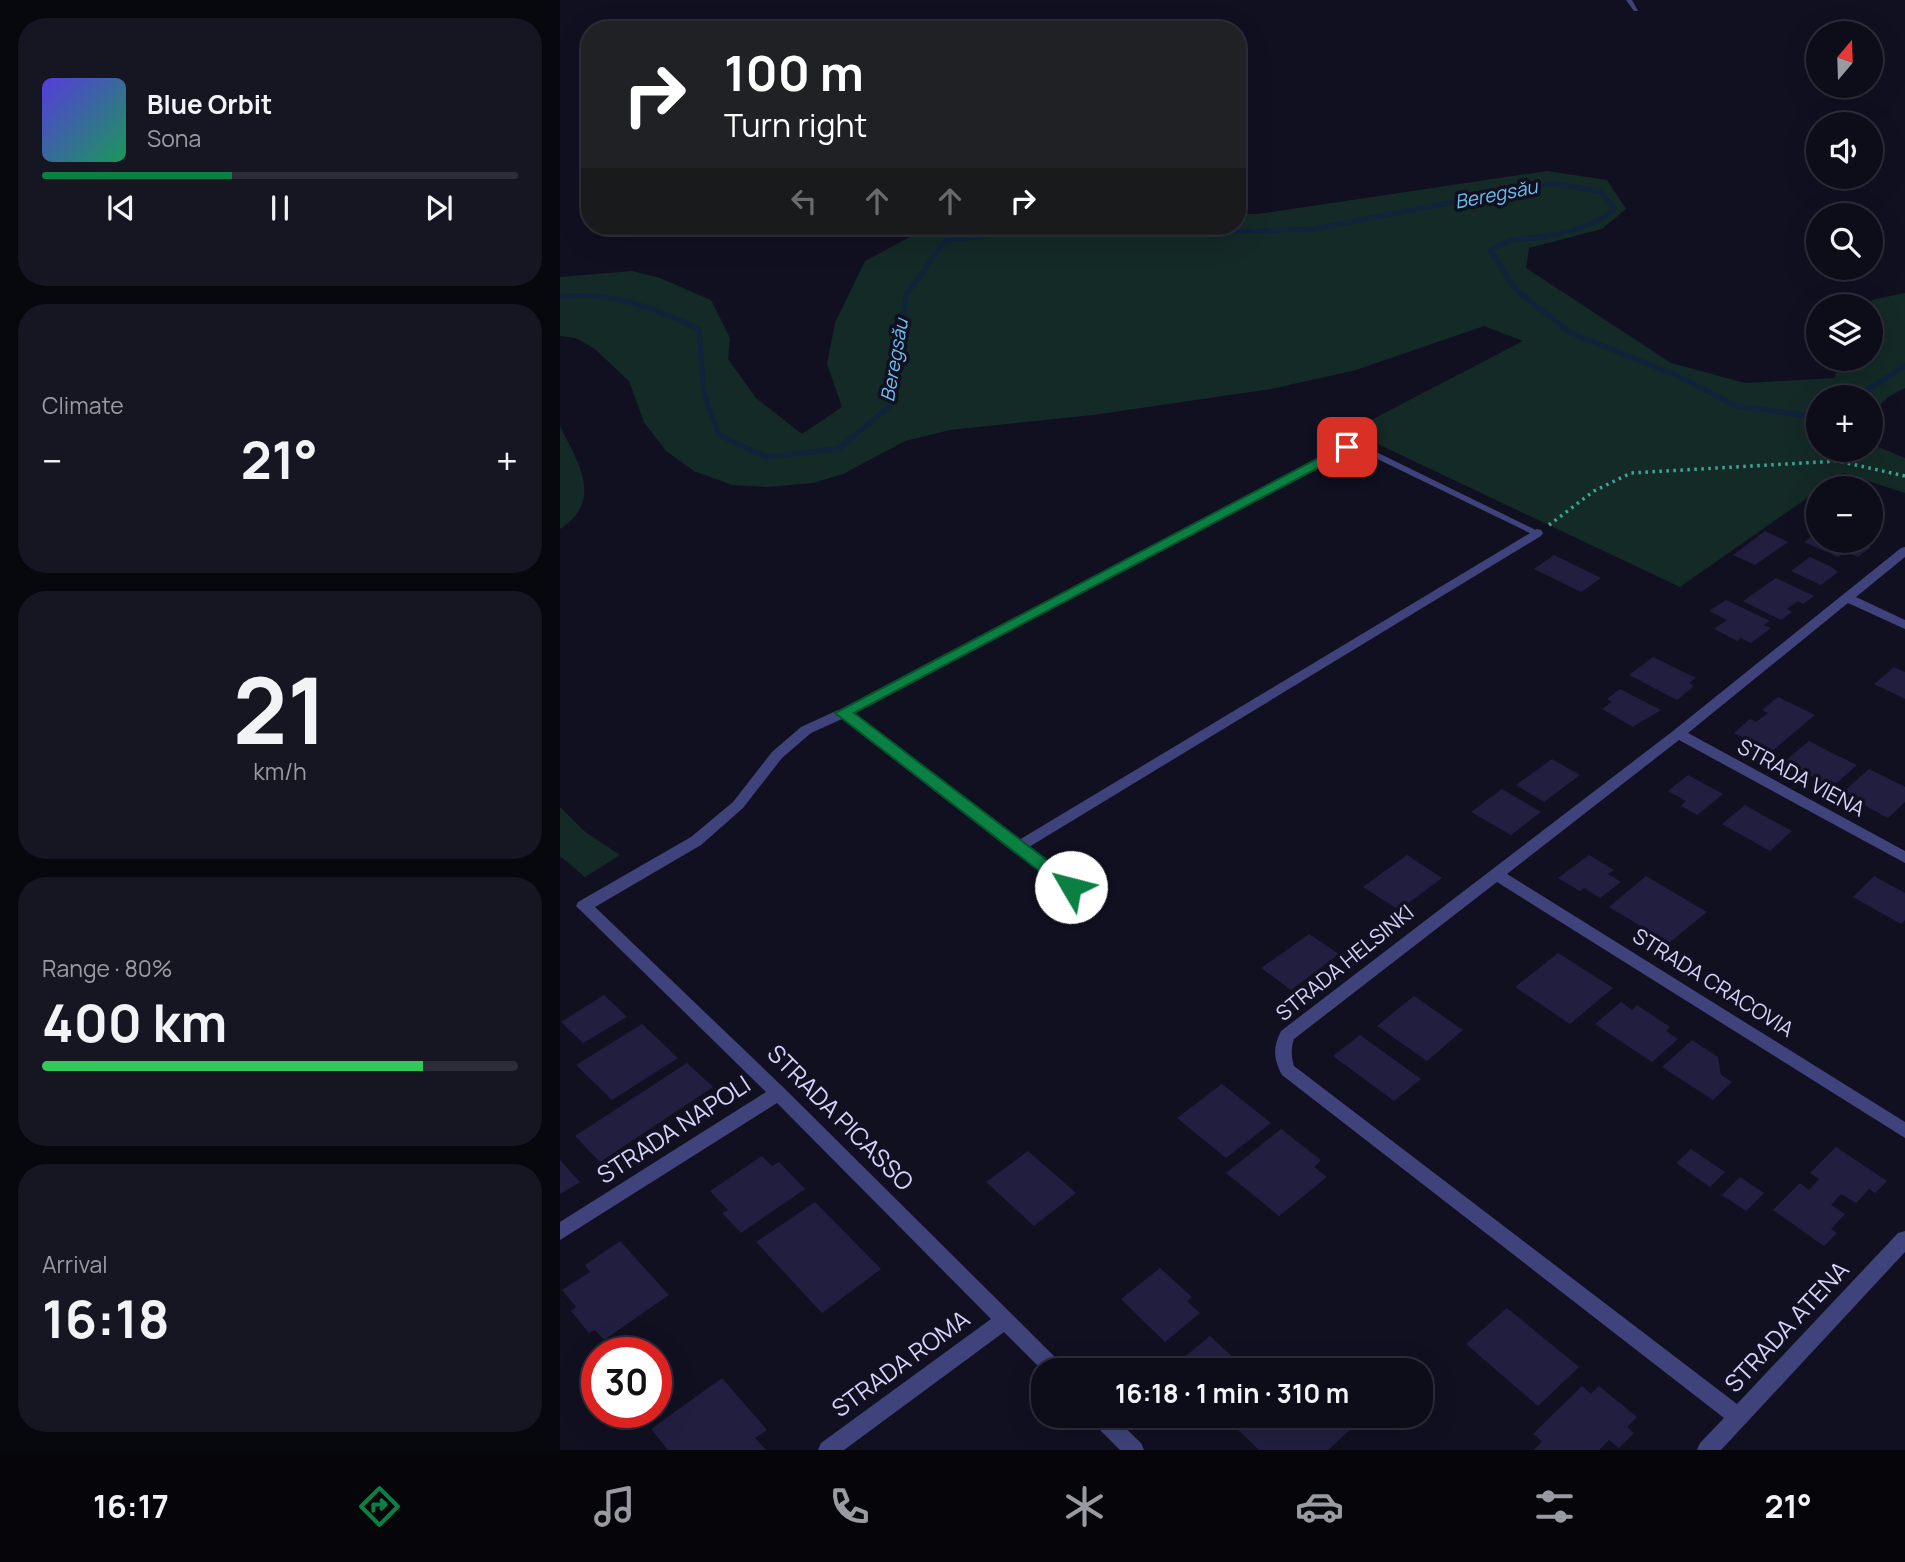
<!DOCTYPE html>
<meta charset="utf-8">
<style>
:root{--surface:#0d0c19;--page:#161522;--text:#f1f3f6;--muted:#9a9ba2;--line:#2d2c38;--accent:#0b8043}
body{margin:0;font-family:Manrope,sans-serif;background:var(--page);color:var(--text);height:100vh;display:flex;flex-direction:column;font-size:26px;white-space:nowrap}
*{box-sizing:border-box;margin:0}
p{font-size:23px;color:var(--muted)}
.icon{flex:none;width:38px;height:38px;fill:none;stroke:currentColor;stroke-width:2;stroke-linecap:round;stroke-linejoin:round}
.map{position:relative;flex:1;overflow:hidden}
.details{display:flex;flex-direction:column;gap:18px;padding:18px;background:#07070e;width:560px}
.details>*{flex:none}
.guide{position:absolute;left:21px;top:21px;width:665px;height:214px;border-radius:28px;box-shadow:0 7px 28px #0002,0 0 0 2px var(--line);background:#202124;color:#fff;overflow:hidden}
.needle{width:46px;rotate:19deg}
.controls{position:absolute;left:1246px;top:21px;display:grid;gap:14px}
.controls a{display:grid;place-items:center;width:77px;height:77px;border-radius:50%;background:var(--surface);box-shadow:0 7px 28px #0002,0 0 0 2px var(--line);font-size:35px}
.speed{position:absolute;left:21px;top:1337px;display:flex;gap:14px;font-size:35px;font-weight:700;text-align:center}
.speed>*{display:grid;place-content:center;width:91px;height:91px;border-radius:50%;background:var(--surface);box-shadow:0 7px 28px #0002,0 0 0 2px var(--line);line-height:1}
.speed .limit{border:10px solid #d22;background:#fff;color:#111}
.pin{position:absolute;display:grid;place-items:center;width:60px;height:60px;color:#fff;margin:-30px;border-radius:14px;box-shadow:0 4px 10px #0006}
.me{position:absolute;width:77px;margin:-38px;rotate:307deg;stroke-linejoin:round;filter:drop-shadow(0 0 5px #0008)}
.turn{display:flex;align-items:center;gap:24px;height:147px;padding:0 28px;font-size:32px}
.turn .icon{width:91px;height:91px;stroke-width:2.5}
.turn b{display:block;font-size:49px;line-height:60px}
.lanes{display:flex;align-items:center;height:66px;padding:0 28px;background:#0003;justify-content:center;gap:35px;direction:ltr}
.lanes .off{opacity:.35}
.big{font-size:52px;font-weight:700;line-height:1.1}
.details .card{flex:1;display:flex;flex-direction:column;justify-content:center;gap:10px;min-width:0;padding:0 24px;border-radius:28px;background:var(--page)}
.details .dial{align-items:center;gap:0}
.dial b{font-size:91px;line-height:1}
.song{display:flex;align-items:center;gap:21px}
.cover{width:84px;height:84px;border-radius:10px;background:linear-gradient(135deg,hsl(250 70% 55%),hsl(150 70% 35%))}
.played{height:7px;border-radius:4px;background:linear-gradient(90deg,var(--accent) 40%,var(--line) 40%)}
.keys{display:flex;justify-content:space-around;direction:ltr}
.heat{display:flex;justify-content:space-between;align-items:center;font-size:38px;direction:ltr}
.charge{height:10px;border-radius:5px;background:linear-gradient(90deg,#34c759 80%,var(--line) 0)}
.trip{position:absolute;left:471px;top:1358px;width:402px;height:70px;border-radius:28px;background:var(--surface);box-shadow:0 7px 28px #0002,0 0 0 2px var(--line);font-weight:700;line-height:70px;text-align:center}
.menu{display:flex;height:112px;justify-content:space-around;align-items:center;background:#05050a;color:var(--muted)}
.menu .icon{width:49px;height:49px}
.menu .active{color:var(--accent)}
.menu b{font-size:32px;color:var(--text)}
main{display:flex;flex:1;min-height:0}
.map>svg:first-child{display:block}
.green{fill:#142a27}
.lines{fill:none;stroke-linecap:round;stroke-linejoin:round}
.stream-far1{stroke:#0f233b;stroke-width:4.5}
.stream{stroke:#0f233b;stroke-width:5}
.building{fill:#211e40}
.path{stroke:#3ba896;stroke-width:3.5;stroke-dasharray:2.5 4.5;stroke-linecap:butt}
.lane{fill:#40437b;fill-rule:evenodd}
.street{fill:#40437b;fill-rule:evenodd}
.route{fill:#0b8043;stroke:#07532c;stroke-width:2}
.labels{text-anchor:middle;stroke-width:7;stroke-linejoin:round;paint-order:stroke}
.far-water-label{font-size:19px;font-style:italic;fill:#6dc0f0;stroke:#111021}
.street-label{font-size:21px;fill:#d5d4fa;stroke:#111021}
.near-street-label{font-size:24px;fill:#d5d4fa;stroke:#111021}
</style>
<main>
<section class="details">
<div class="card">
<div class="song"><i class="cover"></i><div><b>Blue Orbit</b><p>Sona</p></div></div>
<div class="played"></div>
<div class="keys"><svg class="icon" aria-label="previous" viewBox="0 0 24 24"><path d="M18 5L8 12l10 7zM5 5v14"/></svg><svg class="icon" aria-label="pause" viewBox="0 0 24 24"><path d="M8 5v14M16 5v14"/></svg><svg class="icon" aria-label="next" viewBox="0 0 24 24"><path d="M6 5l10 7-10 7zM19 5v14"/></svg></div>
</div>
<div class="card"><p>Climate</p>
<div class="heat"><a>−</a><b class="big">21°</b><a>+</a></div>
</div>
<div class="card dial"><b>21</b><p>km/h</p></div>
<div class="card"><p>Range · 80%</p><b class="big">400 km</b><div class="charge"></div></div>
<div class="card"><p>Arrival</p><b class="big">16:18</b></div>
</section>
<div class="map">
<svg width="1345" height="1450" viewBox="0 0 1345 1450">
<rect width="100%" height="100%" fill="#111021"/>
<path class="green" d="M987 171 1047 180 1066 209 1042 229 969 248 966 268 1111 363 1185 383 1274 378 1281 359H1311V306H1299L1315 299 1345 293V388L1328 397 1311 414V397H1258V450H1311V444L1345 458V493L1283 473 1120 587 790 431 963 341 924 326 796 370 711 389 533 415 390 430 345 441 283 474 253 483 208 487 172 485 134 471 106 451 84 422 69 381 35 349 16 338 0 336V277L72 271 100 278 151 300 170 338 168 359 196 398 242 434 282 407 267 364 275 323 305 261 350 237 393 226H677V214H698Z
M0 426C17 461 45 500 0 529Z
M0 807 24 831 60 855 25 877 0 856Z"/>
<g class="lines">
<path class="stream-far1" d="M548 226 610 234 753 229 994 183 1041 192 1055 209C1025 232 996 235 960 239
M402 239 490 226"/>
<path class="stream" d="M986 237 952 240 930 250 956 290 1011 333 1118 376 1176 406 1243 415 1258 411
M0 297C50 290 94 308 139 329L144 394 159 435 206 457 278 449 330 406 346 295 385 241 415 237
M1295 397 1345 366"/>
</g>
<path class="building" d="M1205 531 1228 542 1195 565 1173 555Z
M1258 532V541H1296L1311 547 1298 557 1285 552 1278 557 1244 542Z
M994 555 1041 578 1021 592 974 569Z
M1250 557 1272 567 1278 572 1261 585 1231 571Z
M1216 578 1254 596 1243 604 1238 601 1227 609 1232 612 1221 620 1183 601Z
M1166 600 1210 621 1204 625 1211 628 1191 643 1181 638 1177 641 1154 629 1167 620 1149 611Z
M1093 657 1136 678 1129 683 1134 686 1117 700 1069 675Z
M1334 667 1345 672V699L1314 684Z
M1060 689 1101 710 1073 727 1042 709 1052 702 1047 699Z
M1218 697 1255 715 1211 752 1174 733 1190 719 1196 722 1208 713 1202 710Z
M1249 741 1272 753 1297 765 1272 787 1224 762Z
M992 759 1020 775 984 802 956 785Z
M1309 769 1345 787V802L1328 818 1282 793Z
M1128 775 1163 794 1137 815 1121 806 1126 801 1108 791Z
M942 789 981 812 951 835 911 812Z
M1185 805 1208 818 1232 831 1210 851 1162 824Z
M847 855 882 878 839 910 803 887Z
M1029 855 1054 870 1048 874 1061 882 1040 898 1024 888 1020 891 998 878Z
M1086 876 1147 912 1109 943 1049 907Z
M1314 876 1345 893V920L1341 924 1293 897Z
M749 934 779 954 731 990 701 968Z
M998 953 1053 988 1010 1024 955 987Z
M44 995 67 1017 23 1043 1 1022Z
M854 996 903 1030 867 1061 817 1026Z
M1061 1002 1072 1010 1077 1005 1110 1027 1106 1031 1118 1039 1092 1062 1035 1024Z
M82 1024 118 1058 52 1100 16 1065Z
M800 1035 861 1079 834 1101 773 1056Z
M1132 1040 1158 1057 1161 1075 1172 1082 1153 1100 1102 1067Z
M127 1063 153 1087 40 1162 15 1136Z
M662 1084 711 1123 666 1158 617 1118Z
M721 1129 761 1160 754 1167 767 1177 719 1216 666 1173Z
M1276 1147 1327 1181 1315 1193 1309 1189 1296 1203 1281 1194 1271 1205 1285 1214 1271 1229 1277 1233 1264 1246 1213 1210 1240 1183 1249 1190 1259 1179 1250 1173Z
M1131 1149 1165 1172 1150 1187 1116 1163Z
M468 1151 516 1193 474 1226 426 1182Z
M202 1156 212 1166 219 1162 245 1189 181 1233 162 1213 168 1210 150 1191Z
M0 1160 20 1182 0 1194Z
M1180 1177 1204 1193 1186 1211 1162 1195Z
M255 1202 321 1269 262 1313 196 1242Z
M60 1241 109 1295 44 1340 35 1330 29 1333 11 1311 16 1307 2 1290 30 1272 25 1265Z
M600 1268 632 1297 627 1301 640 1313 605 1342 561 1299Z
M947 1308 1019 1367 978 1406 906 1344Z
M650 1336 687 1370H624L617 1363Z
M162 1378 207 1430 195 1438 206 1450H108L91 1429Z
M1022 1386 1031 1394 1039 1386 1077 1417 1067 1427 1074 1433 1059 1448 1049 1440 1039 1450H974L982 1441 973 1434Z
M685 1416H780L793 1427 768 1450H699L674 1426Z"/>
<g class="lines">
<path class="path" d="M989 525 1034 491 1071 473 1278 461 1345 476"/>
<path class="lane" d="M1066 0H1072L1078 11H1074Z
M787 444 806 447 982 533 980 535H974L801 451 788 450 287 715H279L278 713 279 711Z"/>
<path class="street" d="M977 529 981 530 983 533 981 536 469 847 516 883 519 887 516 891H506L282 719 251 733 222 758 183 808 141 845 35 907 224 1088 502 1364 505 1370 483 1371 444 1332 284 1450H258L261 1443 431 1319 217 1103 0 1240V1222L206 1092 16 906 18 902 131 837 173 802 212 752 241 727 278 710H288L459 840Z
M1345 547V557L1296 597 1345 620V629L1288 603 1128 733 1345 851V863L1119 740 947 874 1345 1122V1138L937 882 734 1039C731 1048 731 1056 734 1066L1177 1404 1338 1233 1345 1231V1252L1161 1450H1137L1140 1443 1164 1418 722 1075C713 1058 713 1047 721 1031L1113 731 1341 548Z
M530 1416H553L581 1443 584 1450H560L533 1423Z"/>
</g>
<path class="route" d="M787 443 794 447 792 450 294 713 517 883 520 887 517 891H505L275 713Z"/>
<g class="labels">
<g class="far-water-label">
<text transform="translate(936 194) rotate(-11)" y="7">Beregsău</text>
<text transform="translate(334 360) rotate(-80)" y="7">Beregsău</text>
</g>
<g class="street-label">
<text transform="translate(1241 778) rotate(28)" y="7">STRADA VIENA</text>
<text transform="translate(785 963) rotate(-39)" y="7">STRADA HELSINKI</text>
<text transform="translate(1153 983) rotate(32)" y="7">STRADA CRACOVIA</text>
</g>
<g class="near-street-label">
<text transform="translate(280 1118) rotate(45)" y="8">STRADA PICASSO</text>
<text transform="translate(114 1130) rotate(-33)" y="8">STRADA NAPOLI</text>
<text transform="translate(1227 1327) rotate(-47)" y="8">STRADA ATENA</text>
<text transform="translate(341 1364) rotate(-36)" y="8">STRADA ROMA</text>
</g>
</g>
</svg>
<div class="controls">
<a><svg class="needle" viewBox="-14 -14 28 28"><path d="M0-13l5 13h-10z" fill="#e53935"/><path d="M0 13l5-13h-10z" fill="#9a9ba2"/></svg></a>
<a><svg class="icon" aria-label="sound" viewBox="0 0 24 24"><path d="M4 9h4l5-4v14l-5-4H4zM17 9q2 3 0 6"/></svg></a>
<a><svg class="icon" aria-label="search" viewBox="0 0 24 24"><circle cx="10" cy="10" r="6"/><path d="M15 15l6 6"/></svg></a>
<a><svg class="icon" aria-label="layers" viewBox="0 0 24 24"><path d="M12 4l9 5-9 5-9-5zM3 14l9 5 9-5"/></svg></a>
<a>+</a>
<a>−</a>
</div>
<div class="speed"><div class="limit">30</div></div>
<div class="pin" style="left:787px;top:447px;background:#d93025"><svg class="icon" aria-label="arrive" viewBox="0 0 24 24"><path d="M6 21V4h12l-3 4 3 4H6"/></svg></div>
<svg class="me" style="left:511px;top:887px" viewBox="-20 -20 40 40"><circle r="19" fill="#fff"/><path d="M0-13L10 11 0 6-10 11z" fill="#0b8043"/></svg>
<div class="trip">16:18 · 1 min · 310 m</div>
<div class="guide">
<div class="turn"><svg class="icon" aria-label="right" viewBox="0 0 24 24"><path d="M7 20v-9h11M14 6l5 5-5 5"/></svg><div><b>100 m</b>Turn right</div></div>
<div class="lanes"><svg class="icon off" aria-label="left" viewBox="0 0 24 24"><path d="M17 20v-9H6M10 6l-5 5 5 5"/></svg><svg class="icon off" aria-label="ahead" viewBox="0 0 24 24"><path d="M12 20V5M6 11l6-6 6 6"/></svg><svg class="icon off" aria-label="ahead" viewBox="0 0 24 24"><path d="M12 20V5M6 11l6-6 6 6"/></svg><svg class="icon" aria-label="right" viewBox="0 0 24 24"><path d="M7 20v-9h11M14 6l5 5-5 5"/></svg></div>
</div>
</div>
</main>
<nav class="menu">
<b>16:17</b>
<svg class="icon active" aria-label="directions" viewBox="0 0 24 24"><path d="M12 3l9 9-9 9-9-9zM9 14v-3h6M13 9l2 2-2 2"/></svg>
<svg class="icon" aria-label="music" viewBox="0 0 24 24"><path d="M9 18V5l10-2v13"/><circle cx="6" cy="18" r="3"/><circle cx="16" cy="16" r="3"/></svg>
<svg class="icon" aria-label="phone" viewBox="0 0 24 24"><path d="M5 4h4l2 5-3 2q2 4 5 5l2-3 5 2v4C11 20 4 13 5 4z"/></svg>
<svg class="icon" aria-label="climate" viewBox="0 0 24 24"><path d="M12 3v18M4 7l16 10M4 17L20 7"/></svg>
<svg class="icon" aria-label="car" viewBox="0 0 24 24"><path d="M5 17H2v-5l4-1 3-4h7l3 4 3 1v5h-3M9 17h6M6 11h13"/><circle cx="7" cy="17" r="2"/><circle cx="17" cy="17" r="2"/></svg>
<svg class="icon" aria-label="filters" viewBox="0 0 24 24"><path d="M4 7h16M4 17h16"/><circle cx="9" cy="7" r="2"/><circle cx="15" cy="17" r="2"/></svg>
<b>21°</b>
</nav>
